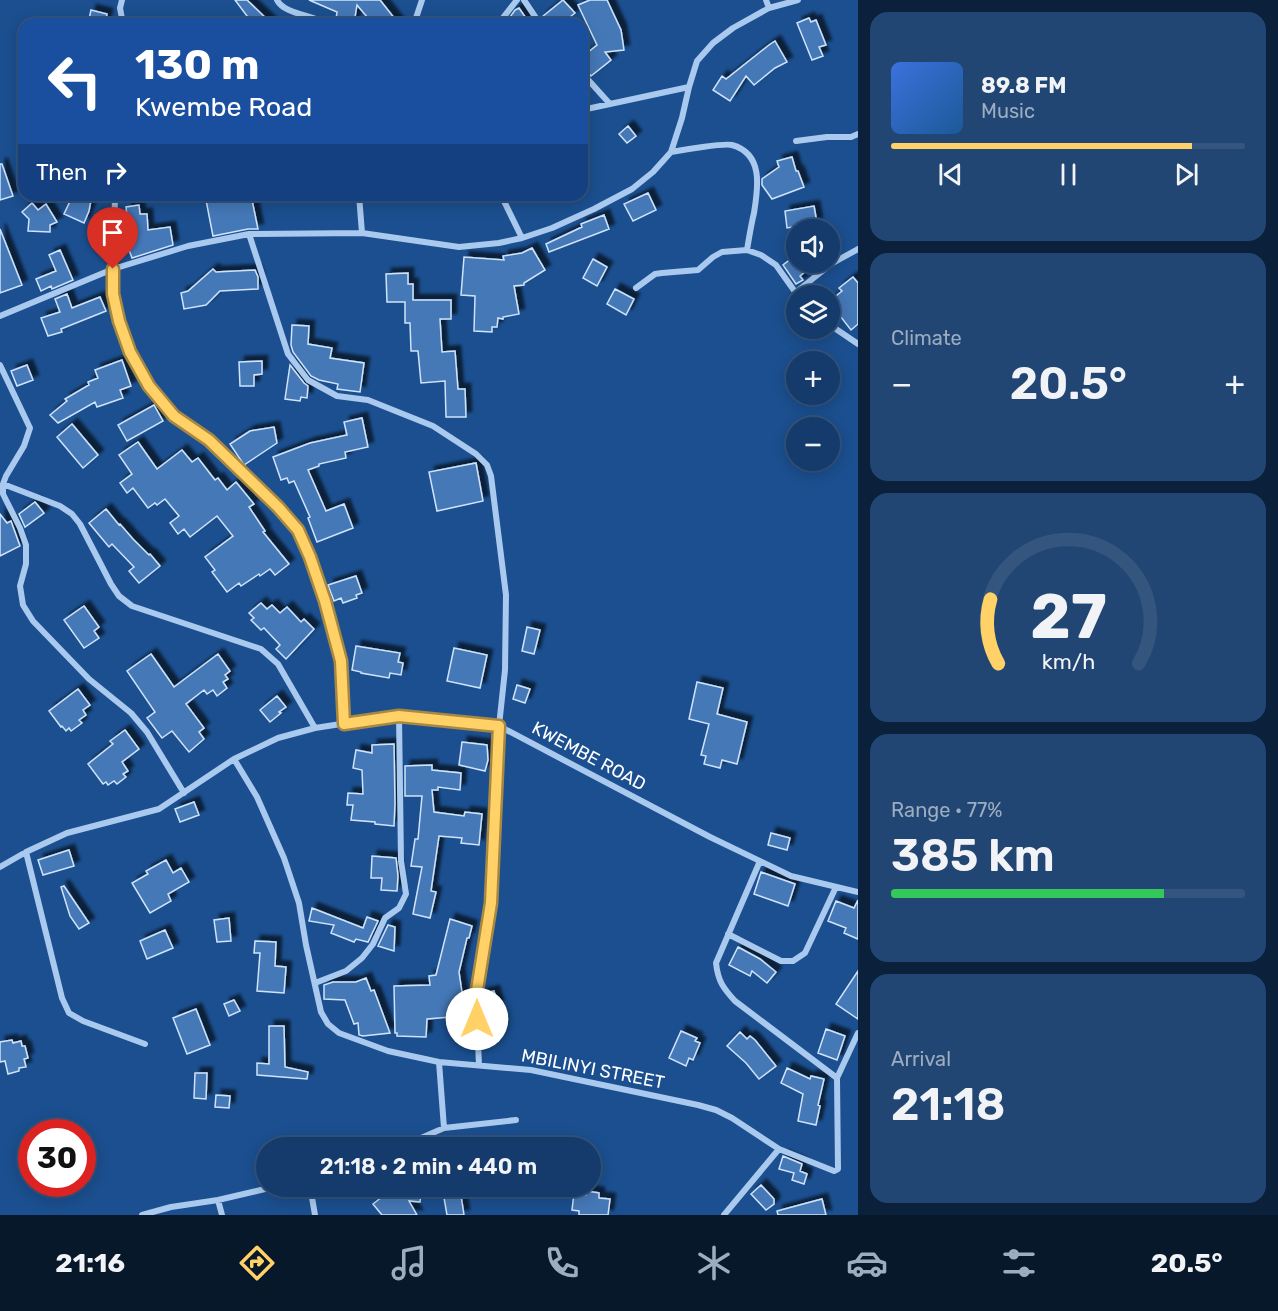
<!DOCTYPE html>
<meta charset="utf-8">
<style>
:root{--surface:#143b6b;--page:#214673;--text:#f1f3f6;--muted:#9dadc1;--line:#33557e;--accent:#ffd166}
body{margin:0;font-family:Rubik,sans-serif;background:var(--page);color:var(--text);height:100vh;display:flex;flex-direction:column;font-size:22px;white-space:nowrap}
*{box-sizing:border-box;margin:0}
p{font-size:20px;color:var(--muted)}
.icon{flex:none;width:33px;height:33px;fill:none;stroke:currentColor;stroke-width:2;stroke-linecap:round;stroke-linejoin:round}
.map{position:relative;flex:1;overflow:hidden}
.panel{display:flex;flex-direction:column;gap:12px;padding:12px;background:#0b203b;width:420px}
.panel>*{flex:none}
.top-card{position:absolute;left:18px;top:18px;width:570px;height:183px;border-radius:18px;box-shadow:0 3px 15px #0003,0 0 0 2px var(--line);background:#1a4fa0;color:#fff;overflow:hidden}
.buttons{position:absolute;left:786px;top:219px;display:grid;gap:12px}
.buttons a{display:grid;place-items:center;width:54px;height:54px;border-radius:50%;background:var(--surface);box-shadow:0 3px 15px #0003,0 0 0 2px var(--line);font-size:30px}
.speed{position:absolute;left:18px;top:1119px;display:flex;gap:12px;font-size:30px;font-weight:700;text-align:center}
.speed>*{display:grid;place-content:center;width:78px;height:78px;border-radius:50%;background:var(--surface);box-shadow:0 3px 15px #0003,0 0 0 2px var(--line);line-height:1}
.speed .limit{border:9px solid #d22;background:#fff;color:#111}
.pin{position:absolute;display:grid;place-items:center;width:51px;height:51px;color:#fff;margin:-62px -26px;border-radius:50% 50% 50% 0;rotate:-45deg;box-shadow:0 0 6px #0007}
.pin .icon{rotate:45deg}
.me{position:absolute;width:66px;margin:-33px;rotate:0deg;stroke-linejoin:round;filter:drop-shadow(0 0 4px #0008)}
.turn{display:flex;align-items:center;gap:21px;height:126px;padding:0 18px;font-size:27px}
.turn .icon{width:78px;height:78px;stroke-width:2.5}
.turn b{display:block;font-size:42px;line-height:51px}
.then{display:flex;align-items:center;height:57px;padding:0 18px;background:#0003;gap:12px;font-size:22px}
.big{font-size:45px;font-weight:600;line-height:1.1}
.panel .tile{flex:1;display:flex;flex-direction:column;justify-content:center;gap:9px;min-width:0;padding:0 21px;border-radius:18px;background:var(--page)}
.panel .dial{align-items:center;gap:0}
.dial svg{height:156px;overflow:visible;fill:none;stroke:var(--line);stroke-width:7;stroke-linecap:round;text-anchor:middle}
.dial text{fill:var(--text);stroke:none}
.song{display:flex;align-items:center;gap:18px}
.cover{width:72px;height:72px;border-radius:9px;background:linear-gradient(135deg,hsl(220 70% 55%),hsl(210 70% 35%))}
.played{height:6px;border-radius:3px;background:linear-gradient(90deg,var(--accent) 85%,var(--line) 85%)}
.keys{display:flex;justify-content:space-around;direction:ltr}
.heat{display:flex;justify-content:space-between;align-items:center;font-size:33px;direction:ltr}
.charge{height:9px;border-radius:4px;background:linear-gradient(90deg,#34c759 77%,var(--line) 0)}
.trip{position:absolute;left:256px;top:1137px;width:345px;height:60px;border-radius:30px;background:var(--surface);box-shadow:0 3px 15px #0003,0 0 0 2px var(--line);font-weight:600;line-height:60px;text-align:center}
.tabs{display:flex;height:96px;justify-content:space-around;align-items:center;background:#08182b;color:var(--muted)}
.tabs .icon{width:42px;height:42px}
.tabs .on{color:var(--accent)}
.tabs b{font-size:27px;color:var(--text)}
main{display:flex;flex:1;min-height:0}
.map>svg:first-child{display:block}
.building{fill:#4478b7;stroke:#cfe3fa;stroke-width:1.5;filter:url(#shadow)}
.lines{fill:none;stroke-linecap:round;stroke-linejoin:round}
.minor{stroke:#a9c9ee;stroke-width:6}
.route-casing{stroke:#a68842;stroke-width:15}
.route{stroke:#ffd166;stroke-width:10}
.labels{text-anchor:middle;stroke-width:6;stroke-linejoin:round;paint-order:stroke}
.street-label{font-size:18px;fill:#fff;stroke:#1b4f8f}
</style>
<main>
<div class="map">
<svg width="858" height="1215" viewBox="0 0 858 1215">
<defs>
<filter id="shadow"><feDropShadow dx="5.5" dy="-5.5" stdDeviation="1.5" flood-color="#0009"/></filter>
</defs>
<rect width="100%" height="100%" fill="#1b4f8f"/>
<path class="building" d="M235 0H247L272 24H253Z
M309 0H380L399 24H373L357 5 354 23 336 19 337 12Z
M563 0 575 13 561 24H545L542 17Z
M590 0H607L621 30 624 50 605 52 611 60 591 76 585 69 582 68V57L597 45 578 5Z
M519 8 530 24H505L515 10Z
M91 10 107 14 105 24H88Z
M809 18 811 22 816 20 826 45 819 47 823 56 812 60 797 23Z
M775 41 787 62 775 68 754 85 746 76 730 101 713 90 722 76 726 79 769 45Z
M628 126 636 136 627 143 619 134Z
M792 157 796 171H798L804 187 772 199 762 185V179L779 167 777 161Z
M0 164H2L13 196 0 200Z
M648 193 656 210 633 221 624 204Z
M73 195H92L89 211 84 223 64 214Z
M205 195H251L258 229H248L213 236Z
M32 203 38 210 46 204 57 222 50 225V232L28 231 29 219 22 212Z
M139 205 140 214H147L148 230 170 227 173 245 132 258 125 239 123 216H127L126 207Z
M814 206 817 223 787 228 785 211Z
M604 215 609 229 549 252 546 244 582 227 581 224Z
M0 229 22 285 0 293Z
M532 248 545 270 524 283V285L514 286 519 314 503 317V319L498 318 497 327H492V332L474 331 475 296 461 295 464 257 504 260 503 256 522 253Z
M60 250 73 280 52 289 51 286 41 291 36 279 56 271 49 255Z
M796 255V262H817L800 276 803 280 796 284 783 265Z
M593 259 607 267 597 286 583 278Z
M213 269 216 272 255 270 258 277V289L220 291 206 305 184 309 181 293 188 291Z
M408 273V284H413V300H451V319H440L442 352 455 351 458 389H465L466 417H446L445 381 421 383 418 351H411L410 323H405V302H387L386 274Z
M853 277 858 283V324L851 330 830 303V301L842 291 839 288Z
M615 289 634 299 626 315 607 304Z
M67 294 72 308 100 297 106 311 61 329 62 332 48 336 41 318 60 312 55 299Z
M292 325 309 326 308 344 332 348 330 358 364 363 360 392 337 389 338 384 319 380 311 376 293 352 291 345Z
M122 360 131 386 120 390 123 398 97 407 95 402 58 423 50 415 67 401 65 399 89 385 88 382 98 378 95 370Z
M262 361V374L254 375V386H240L239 362Z
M27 365 33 380 17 386 11 371Z
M290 365 304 383 308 386 307 398 301 397 300 401 285 399Z
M154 405 163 421 127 441 118 425Z
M362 418 368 447 345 452 346 458 319 464V466L308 470 326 511 344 504 353 528 317 542 308 518 310 517 294 481 289 483 287 478 281 480 273 457 310 443 347 435 344 422Z
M72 424 98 455 83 468 57 437Z
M274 427 277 443 244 465 230 444 250 431Z
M138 442 157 469 182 450 192 462 198 458 215 480 218 478 227 490 236 482 254 504 249 507 265 531 263 532 289 564 275 575 270 569 260 576 259 574 241 586 239 583 227 592 212 572 215 570 205 557 233 536 217 516 190 537 184 529 178 534 170 523 179 516 165 499 157 505 155 503 148 508 133 488 127 493 120 483 132 474 119 455Z
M476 463 483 501 437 511 429 472Z
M35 502 44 513 25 527 19 514Z
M106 509 119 525 120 524 133 539 149 555 150 554 160 566 139 583 129 571 134 567 112 544 109 547 89 523Z
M0 514 7 523 11 521 20 546 0 556Z
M356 576 362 593 356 595 357 598 343 603 341 598 334 601 328 585Z
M261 603 267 609 272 605 280 613 287 607 301 622 304 619 314 629 286 659 276 649 280 645 264 628 261 630 251 620 254 618 249 613Z
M84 606 99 627 94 631 99 638 84 648 64 620Z
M527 627 540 630 534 654 522 651Z
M356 646 400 653 398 662 403 663 401 675 390 673 389 678 361 673V672L352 670Z
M454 648 487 655 480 688 447 681Z
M151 654 174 687 218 654 230 671 225 675 228 679 223 682 227 688 217 696 213 690 207 694 204 690 186 704 204 728 199 732 204 739 189 752 172 731 162 738 147 718 155 712 127 671Z
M697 682 723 688 717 714 747 722 737 764 722 760 720 768 704 764 706 756 701 755 709 724 689 719Z
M517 685 530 689 525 703 513 699Z
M78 689 90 705 83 710 86 715 79 720 82 723 71 731 69 728 66 731 62 726 61 727 49 711Z
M277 696 286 707 279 712 281 713 270 722 260 710Z
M125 730 139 749 122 762 128 771 123 774 126 777 117 784 114 781 108 785 106 782 103 784 88 764 113 744 110 741Z
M462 742 487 745 488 760 485 771 459 765Z
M394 744 395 804 394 826 375 824V822L351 820 353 805H347L348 793 363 794 362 770 353 768 356 750 372 753V745Z
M432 765V770L461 773 460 790 438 787V790H432L434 812 464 816 465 812 482 814 479 845 461 843 462 838 439 836 431 891 436 892 430 918 413 914 422 867 411 866 415 839H418L422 796H405V766Z
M194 802 199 815 180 822 175 809Z
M771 833 790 838 787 850 768 845Z
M69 850 74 866 43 875 38 860Z
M372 856 396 858 398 876 397 891 381 890 382 878H371Z
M166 860 173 873 181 868 189 882 168 894 171 901 150 913 132 883 148 874 146 871Z
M761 872 795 884 788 906 754 894Z
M64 886 89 923 79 929 70 916 61 887Z
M858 900V939L844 933 846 928 828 921 836 901 854 908Z
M312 908 363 928 367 917 378 921 368 942 356 939 354 942 331 933 334 925 309 921Z
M229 918 231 941 217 942 214 920Z
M450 919 472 926 469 938H467L459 972 463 999 471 997V1012L463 1015V1016L427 1019 426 1037 397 1036V1033H395L394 986 430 985 429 976 436 975Z
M388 925 395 927 394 951 378 946Z
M165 930 173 948 147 959 140 941Z
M255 941 276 942 275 966 286 967 284 993 257 991 260 953H254Z
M738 947 760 959 776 972 767 983 752 971 750 976 729 965Z
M858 971V1019L836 1004Z
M366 978 371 991 374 990 390 1033 363 1036 359 1035 358 1023 354 1024 345 1000 324 999V985L333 982H356Z
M494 991 498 1006 482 1010V994Z
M234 1000 240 1011 229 1016 224 1004Z
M196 1009 210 1045 187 1054 173 1018Z
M269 1026H284L285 1067 308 1072 307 1079 257 1075V1063L269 1064Z
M826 1029 845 1036 837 1060 818 1053Z
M681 1031 697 1038 695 1041 700 1043 693 1060 689 1058 686 1066 669 1058Z
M740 1032 747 1039 750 1036 755 1040 776 1066 759 1079 746 1063 727 1046Z
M12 1040 13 1043 21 1041 22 1046H25L28 1058 24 1059 26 1067 19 1068V1071L8 1074 5 1061 0 1062V1042Z
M787 1068 810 1079 811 1076 824 1079 818 1105 820 1106 816 1125 798 1121 803 1094 781 1083Z
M195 1073H207L206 1099 194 1098Z
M216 1095 230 1096 229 1108 215 1107Z
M783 1156 802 1164 800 1171 807 1174 804 1184 792 1180 794 1173 779 1169Z
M761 1185 774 1199V1204L766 1210 751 1194Z
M396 1186H422L420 1202 409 1201 417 1215H382L373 1204Z
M460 1189 464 1215H447L443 1192Z
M587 1191 599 1193V1198L610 1199 608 1215H579V1211L572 1210 574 1193 586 1195Z
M822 1199 826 1215H778L777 1211Z"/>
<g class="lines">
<path class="minor" d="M122 0 120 8 123 24
M277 0C285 15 312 14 326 24
M524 0 540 24
M766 0 769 8
M414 24 422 0
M498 24 517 0
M582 73 610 104
M582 110 689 87
M796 141 827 137H851L858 134
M671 152C682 150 724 143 732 145 764 154 758 188 754 213 751 225 749 238 747 250
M115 195 113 294 119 321 130 352 149 386 174 416 209 440 278 507 298 530 310 557 325 601 341 661 344 724
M359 195 362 233
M501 195 522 238
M249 234 288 354 308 380 337 396 368 400 433 426 476 454 487 465 491 476 506 595 505 670 499 726 491 903 476 996 479 1065
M636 288 655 274 662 273 698 270 713 257 722 252 747 250 761 255 776 265 798 296
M795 293 831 264 858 249
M0 316 113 269 188 246 249 234 362 233 459 247 499 243 522 238 552 228 594 209 632 189 653 172 671 152 682 118 689 87 697 61 713 43 733 28 769 8 798 0
M830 325 858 344
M0 365 30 428 24 446 6 476 3 484V494L20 528 26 545V564L20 586 23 605 33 621 89 679 131 713 147 732 184 793
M3 484 60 506 72 514 80 524 111 584 119 596 132 606 261 649 278 664 315 728
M234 759 257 797 284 858 299 903 306 945 321 1012 328 1024 339 1033 388 1051 439 1062 531 1070 698 1105 716 1110 732 1118 779 1149 834 1171 838 1169 837 1078 858 1033
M26 852 62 998 69 1013 83 1021 145 1044
M760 861 716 963C718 981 723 988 735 1001L837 1078
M0 867 26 852 67 833 159 809 234 759 278 738 315 728 399 715 499 726 710 837 791 876 858 892
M728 934 781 961H793L805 953 836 887
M315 983 346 971 362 958 373 944 385 918 399 908 406 894 401 861 399 715
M439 1062 444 1128
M398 1148 444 1128 516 1120
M310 1186 315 1215
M218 1200 222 1215
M142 1215 171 1207 218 1200 265 1189 305 1186
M724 1215 779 1149"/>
</g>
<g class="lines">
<g class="route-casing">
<path id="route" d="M113 269V294L119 321 130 352 149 386 174 416 209 440 278 507 298 530 310 557 325 601 341 661 344 724 399 716 499 726 491 903 476 996 477 1019"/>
</g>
<use href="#route" class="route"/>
</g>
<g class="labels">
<g class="street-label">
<text transform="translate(589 756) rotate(28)" y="6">KWEMBE ROAD</text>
<text transform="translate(593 1069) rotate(11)" y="6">MBILINYI STREET</text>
</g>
</g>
</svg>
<div class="buttons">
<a><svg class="icon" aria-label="sound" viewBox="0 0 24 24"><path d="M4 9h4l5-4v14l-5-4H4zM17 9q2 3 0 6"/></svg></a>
<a><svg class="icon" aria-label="layers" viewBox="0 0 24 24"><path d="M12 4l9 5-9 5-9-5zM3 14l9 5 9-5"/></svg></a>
<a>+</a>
<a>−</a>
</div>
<div class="speed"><div class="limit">30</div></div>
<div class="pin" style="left:113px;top:269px;background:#d93025"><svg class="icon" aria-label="arrive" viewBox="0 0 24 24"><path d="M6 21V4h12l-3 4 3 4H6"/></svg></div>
<svg class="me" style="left:477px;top:1019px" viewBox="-20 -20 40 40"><circle r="19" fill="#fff"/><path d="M0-13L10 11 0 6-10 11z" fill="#ffd166"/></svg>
<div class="trip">21:18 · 2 min · 440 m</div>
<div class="top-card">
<div class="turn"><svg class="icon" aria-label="left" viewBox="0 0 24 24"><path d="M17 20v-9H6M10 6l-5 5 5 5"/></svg><div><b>130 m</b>Kwembe Road</div></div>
<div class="then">Then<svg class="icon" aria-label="right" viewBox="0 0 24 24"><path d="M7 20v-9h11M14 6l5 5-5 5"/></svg></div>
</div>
</div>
<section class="panel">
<div class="tile">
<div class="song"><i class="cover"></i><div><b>89.8 FM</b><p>Music</p></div></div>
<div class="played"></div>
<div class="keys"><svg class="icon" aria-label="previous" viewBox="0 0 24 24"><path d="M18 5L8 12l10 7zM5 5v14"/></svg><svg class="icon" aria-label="pause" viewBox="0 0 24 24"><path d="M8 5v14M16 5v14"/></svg><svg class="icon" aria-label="next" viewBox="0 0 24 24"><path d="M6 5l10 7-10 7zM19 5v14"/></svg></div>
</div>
<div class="tile"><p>Climate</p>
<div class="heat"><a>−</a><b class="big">20.5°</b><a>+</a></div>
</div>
<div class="tile dial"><svg viewBox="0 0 100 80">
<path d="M14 69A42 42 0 1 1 86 69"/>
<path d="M14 69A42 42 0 0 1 10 36" stroke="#ffd166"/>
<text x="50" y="56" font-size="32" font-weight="700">27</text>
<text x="50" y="72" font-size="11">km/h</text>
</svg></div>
<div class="tile"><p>Range · 77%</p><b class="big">385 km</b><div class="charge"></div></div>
<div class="tile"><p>Arrival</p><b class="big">21:18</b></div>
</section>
</main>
<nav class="tabs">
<b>21:16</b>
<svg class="icon on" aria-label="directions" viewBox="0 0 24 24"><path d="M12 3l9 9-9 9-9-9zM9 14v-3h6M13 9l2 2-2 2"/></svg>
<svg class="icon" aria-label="music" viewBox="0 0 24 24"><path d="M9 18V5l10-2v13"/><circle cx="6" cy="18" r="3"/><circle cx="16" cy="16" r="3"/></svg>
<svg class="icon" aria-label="phone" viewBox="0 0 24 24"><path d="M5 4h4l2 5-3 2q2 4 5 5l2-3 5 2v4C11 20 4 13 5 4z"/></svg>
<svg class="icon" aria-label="climate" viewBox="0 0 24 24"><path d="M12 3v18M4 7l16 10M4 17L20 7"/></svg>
<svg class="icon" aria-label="car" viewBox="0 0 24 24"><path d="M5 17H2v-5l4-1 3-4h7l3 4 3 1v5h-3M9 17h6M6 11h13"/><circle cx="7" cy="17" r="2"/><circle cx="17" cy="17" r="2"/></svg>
<svg class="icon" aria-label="filters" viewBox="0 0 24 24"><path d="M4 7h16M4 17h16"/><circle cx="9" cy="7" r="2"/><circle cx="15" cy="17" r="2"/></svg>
<b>20.5°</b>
</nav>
